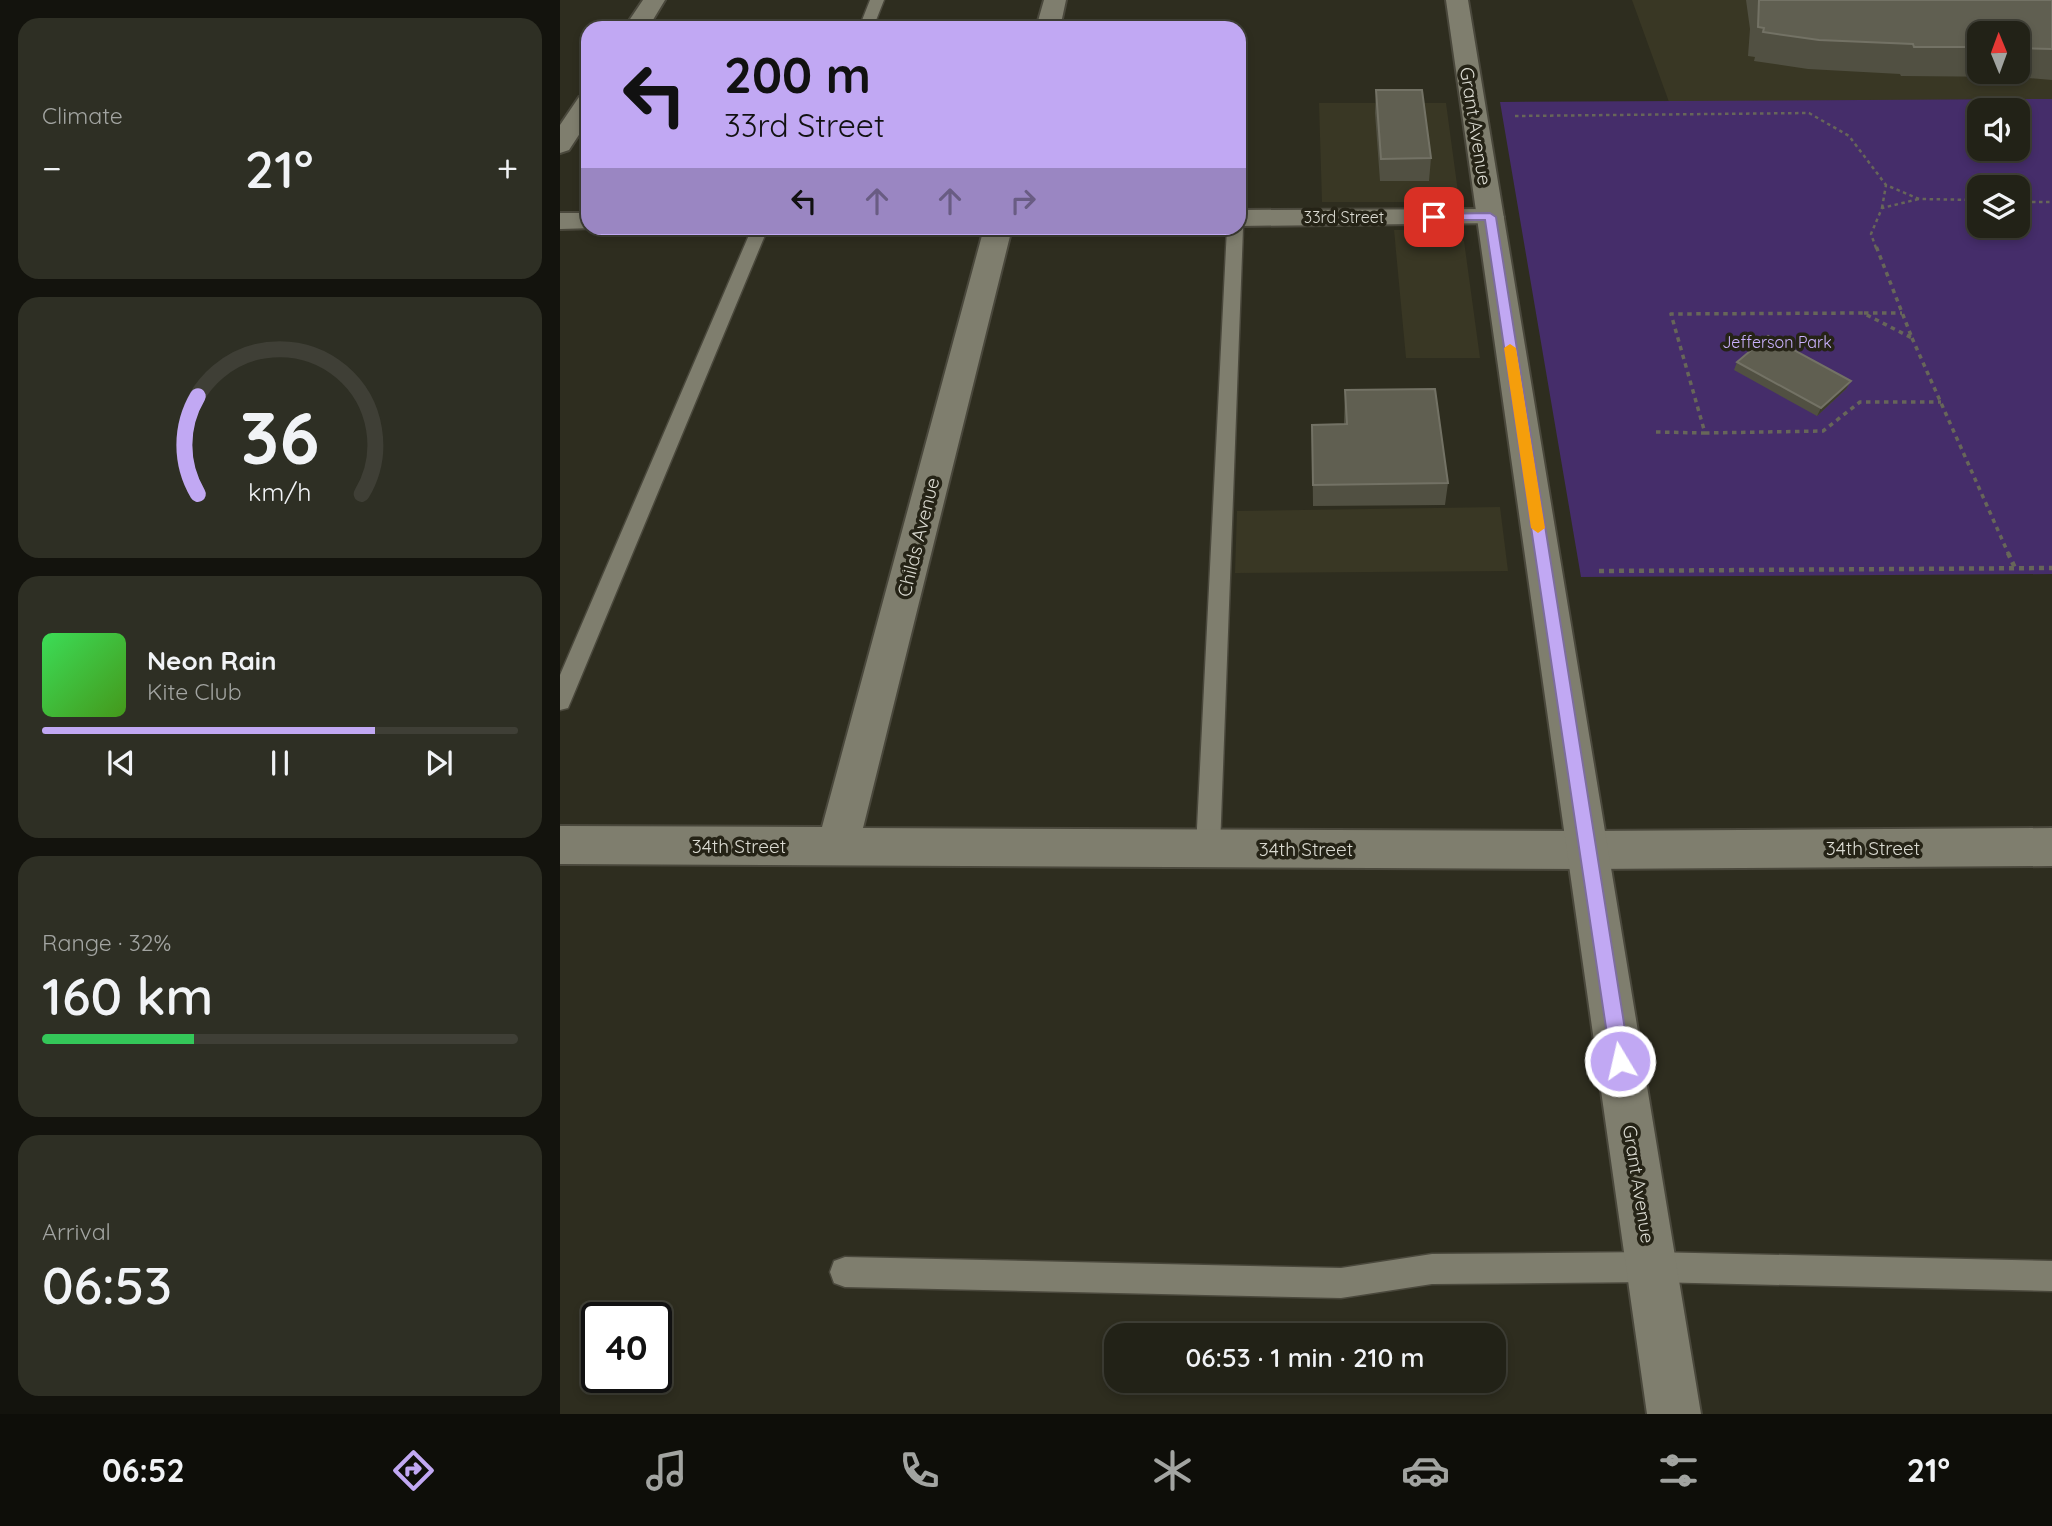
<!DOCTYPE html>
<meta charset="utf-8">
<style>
:root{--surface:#222217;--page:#2e2f24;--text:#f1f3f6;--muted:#a2a4a1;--line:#3f3f36;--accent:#c1a8f3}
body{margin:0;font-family:Quicksand,sans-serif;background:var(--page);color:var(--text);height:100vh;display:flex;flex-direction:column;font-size:26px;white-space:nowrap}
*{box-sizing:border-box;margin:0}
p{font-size:23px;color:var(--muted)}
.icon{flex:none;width:38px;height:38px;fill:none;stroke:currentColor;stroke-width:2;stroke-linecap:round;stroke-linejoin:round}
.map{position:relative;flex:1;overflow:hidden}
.sheet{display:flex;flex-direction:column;gap:18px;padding:18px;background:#13130d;width:560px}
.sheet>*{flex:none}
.guide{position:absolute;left:21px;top:21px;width:665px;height:214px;border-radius:21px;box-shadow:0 4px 10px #0003,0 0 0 2px var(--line);background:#c1a8f3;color:#111;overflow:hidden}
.needle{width:46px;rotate:359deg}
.fabs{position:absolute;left:1407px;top:21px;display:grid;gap:14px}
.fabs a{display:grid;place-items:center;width:63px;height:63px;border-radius:14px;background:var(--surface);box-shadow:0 4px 10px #0003,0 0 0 2px var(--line);font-size:35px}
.speed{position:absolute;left:21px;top:1302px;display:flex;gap:14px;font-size:35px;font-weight:700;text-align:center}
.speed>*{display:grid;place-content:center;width:91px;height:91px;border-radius:50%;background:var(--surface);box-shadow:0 4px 10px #0003,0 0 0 2px var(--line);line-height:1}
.speed .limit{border:4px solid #111;border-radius:10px;background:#fff;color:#111}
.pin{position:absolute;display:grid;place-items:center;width:60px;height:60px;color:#fff;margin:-30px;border-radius:14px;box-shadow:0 4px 10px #0006}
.me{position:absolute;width:77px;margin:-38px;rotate:351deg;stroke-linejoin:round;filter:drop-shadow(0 0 5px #0008)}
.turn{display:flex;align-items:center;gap:24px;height:147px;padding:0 28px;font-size:32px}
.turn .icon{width:91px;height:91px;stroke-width:2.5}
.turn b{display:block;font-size:49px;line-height:60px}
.lanes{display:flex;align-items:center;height:66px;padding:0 28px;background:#0003;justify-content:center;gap:35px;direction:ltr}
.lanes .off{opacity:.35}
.big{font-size:52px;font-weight:600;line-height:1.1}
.sheet .widget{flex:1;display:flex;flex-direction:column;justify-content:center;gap:10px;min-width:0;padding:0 24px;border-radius:21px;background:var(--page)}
.sheet .dial{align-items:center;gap:0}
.dial svg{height:182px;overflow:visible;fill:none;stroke:var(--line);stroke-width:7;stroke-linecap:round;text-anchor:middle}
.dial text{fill:var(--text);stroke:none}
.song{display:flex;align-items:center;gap:21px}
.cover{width:84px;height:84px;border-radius:10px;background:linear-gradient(135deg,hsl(130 70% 55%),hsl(100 70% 35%))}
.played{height:7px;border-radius:4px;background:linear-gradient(90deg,var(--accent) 70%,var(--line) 70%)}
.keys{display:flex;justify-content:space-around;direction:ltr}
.heat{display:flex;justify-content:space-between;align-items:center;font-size:38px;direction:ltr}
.charge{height:10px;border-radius:5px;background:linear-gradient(90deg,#34c759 32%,var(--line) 0)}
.trip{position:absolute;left:544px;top:1323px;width:402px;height:70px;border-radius:21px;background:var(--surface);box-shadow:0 4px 10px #0003,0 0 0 2px var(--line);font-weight:600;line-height:70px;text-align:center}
.tab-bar{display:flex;height:112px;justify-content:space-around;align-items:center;background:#0e0e09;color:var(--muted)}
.tab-bar .icon{width:49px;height:49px}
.tab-bar .selected{color:var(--accent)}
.tab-bar b{font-size:32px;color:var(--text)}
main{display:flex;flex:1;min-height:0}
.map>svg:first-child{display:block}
.built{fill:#393724;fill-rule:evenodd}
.green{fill:#452d6a;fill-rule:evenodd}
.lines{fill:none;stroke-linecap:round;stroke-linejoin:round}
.lane-casing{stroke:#4a483c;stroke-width:3}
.street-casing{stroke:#4a483c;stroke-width:4}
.secondary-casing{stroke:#4a483c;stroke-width:4}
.path-far2{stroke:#676659;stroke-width:2.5;stroke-dasharray:3.5 3.5;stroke-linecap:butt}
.path-far1{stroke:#676659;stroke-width:3.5;stroke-dasharray:4.5 4.5;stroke-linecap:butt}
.path{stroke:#676659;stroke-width:4.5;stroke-dasharray:5 5;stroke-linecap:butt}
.lane{fill:#7f7e6e;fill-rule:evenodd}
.street{fill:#7f7e6e;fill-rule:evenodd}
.secondary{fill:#7f7e6e;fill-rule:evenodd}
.wall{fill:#515042;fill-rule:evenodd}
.shaded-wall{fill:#3d3c2d}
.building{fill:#605f51;stroke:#737265;stroke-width:2}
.route{fill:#c1a8f3;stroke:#7d6d9e;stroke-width:2}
.slow{fill:#f59e0b}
.labels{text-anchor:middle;stroke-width:7;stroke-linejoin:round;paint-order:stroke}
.far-street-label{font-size:16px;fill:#dadad1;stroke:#252316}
.far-park-label{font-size:16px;fill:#cbb2fe;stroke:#252316}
.street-label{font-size:19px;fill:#dadad1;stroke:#252316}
</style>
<main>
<section class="sheet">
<div class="widget"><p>Climate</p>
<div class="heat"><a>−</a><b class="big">21°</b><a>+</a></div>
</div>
<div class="widget dial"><svg viewBox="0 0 100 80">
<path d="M14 69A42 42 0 1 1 86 69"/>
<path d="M14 69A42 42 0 0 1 14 26" stroke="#c1a8f3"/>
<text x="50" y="56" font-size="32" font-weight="700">36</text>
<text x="50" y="72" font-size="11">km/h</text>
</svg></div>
<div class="widget">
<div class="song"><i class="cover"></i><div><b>Neon Rain</b><p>Kite Club</p></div></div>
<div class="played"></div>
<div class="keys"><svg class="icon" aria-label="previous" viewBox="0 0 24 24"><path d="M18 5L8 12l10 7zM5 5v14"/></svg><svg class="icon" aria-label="pause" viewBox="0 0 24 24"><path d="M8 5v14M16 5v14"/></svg><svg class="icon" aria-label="next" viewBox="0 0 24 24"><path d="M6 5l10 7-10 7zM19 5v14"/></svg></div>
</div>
<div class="widget"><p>Range · 32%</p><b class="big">160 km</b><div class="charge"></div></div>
<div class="widget"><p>Arrival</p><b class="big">06:53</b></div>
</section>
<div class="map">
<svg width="1492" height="1414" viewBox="0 0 1492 1414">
<rect width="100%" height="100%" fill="#2e2d1f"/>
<path class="built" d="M1072 0H1492V99L1109 102ZM1419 33H1458V72H1419Z
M759 103H886L898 192 882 202H762Z
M834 230H888L904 241 920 358H846Z
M940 507 948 571 675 573 677 511Z"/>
<path class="green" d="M1492 99V574L1021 577 940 102ZM1419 110H1458V149H1419ZM1419 187H1458V226H1419Z"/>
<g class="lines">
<g class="lane-casing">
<path id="lane" d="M310 0H324L313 28H299Z
M679 224 683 228 660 848 657 856 648 859 639 856 636 848 667 228H679Z
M192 228H208L11 701 8 708 0 710V675Z
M1092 1252 1492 1261V1291L1092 1282 872 1284 781 1298 285 1287 274 1283 270 1272 274 1261 285 1257 781 1268 872 1254Z"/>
</g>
<g class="street-casing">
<path id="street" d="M484 0H506L500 28H476Z
M930 209 940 211 944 217 940 223 679 226V210Z
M0 213H28V228H35L0 229Z
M424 228H452L303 828 1028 831 1492 828V866L1028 869 0 864V826L262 827Z"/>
</g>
<g class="secondary-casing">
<path id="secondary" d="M83 0H105L88 28H64Z
M886 0H908L1141 1414H1087Z
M28 95V121L9 150 0 153V125L19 97Z"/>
</g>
<path class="path-far2" d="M955 116 1249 113 1289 136 1326 185 1359 199 1419 200
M1458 202H1492
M1322 208 1326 185
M1316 248 1311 234 1322 208 1359 199"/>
<path class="path-far1" d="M1304 313H1342
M1352 338 1449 555
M1096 432 1145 433 1111 314 1303 313 1352 338 1316 246
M1145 433 1263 431 1300 402H1381"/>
<path class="path" d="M1448 553 1455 568
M1039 571 1492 568"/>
<use href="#lane" class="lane"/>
<use href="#street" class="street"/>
<use href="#secondary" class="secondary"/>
</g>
<path class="wall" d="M1186 0H1492V80L1456 77 1341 76 1340 74 1248 69 1194 61 1195 57 1188 56 1190 29ZM1419 33H1458V72H1419Z
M816 90 871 158 869 181H820L815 113Z
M1177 362 1291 381 1286 389 1257 416 1174 370Z
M785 390 888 483 885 505 753 506 752 425 784 424Z"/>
<path class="shaded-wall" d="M1291 381 1286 389 1257 416 1261 408Z"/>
<path class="building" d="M1199 0H1492V49L1458 48V33H1419V47H1354L1353 44 1259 40 1203 32 1204 28 1198 27Z
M816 90H862L871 158 821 159Z
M1208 336 1291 381 1261 408 1177 362Z
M875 389 888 483 753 485 752 425 787 424 785 390Z"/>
<path class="route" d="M930 213 936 217 1070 1061 1067 1068 1060 1071 1053 1068 1051 1061 925 220H874L869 217 874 214Z"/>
<path class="slow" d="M950 344 956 348 985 528 978 533 971 528 944 348Z"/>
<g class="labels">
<g class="far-street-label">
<text x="784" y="223">33rd Street</text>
</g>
<g class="far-park-label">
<text x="1217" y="348">Jefferson Park</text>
</g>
<g class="street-label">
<text transform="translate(916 126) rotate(81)" y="7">Grant Avenue</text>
<text transform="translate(358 537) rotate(-76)" y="7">Childs Avenue</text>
<text x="179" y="853">34th Street</text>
<text x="1313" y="855">34th Street</text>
<text x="746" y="856">34th Street</text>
<text transform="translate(1079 1184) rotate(81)" y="7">Grant Avenue</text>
</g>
</g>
</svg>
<div class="fabs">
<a><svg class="needle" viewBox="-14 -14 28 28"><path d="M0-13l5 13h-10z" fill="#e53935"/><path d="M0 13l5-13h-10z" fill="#a2a4a1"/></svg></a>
<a><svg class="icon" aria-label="sound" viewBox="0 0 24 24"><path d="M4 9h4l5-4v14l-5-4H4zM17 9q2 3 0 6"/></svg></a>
<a><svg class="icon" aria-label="layers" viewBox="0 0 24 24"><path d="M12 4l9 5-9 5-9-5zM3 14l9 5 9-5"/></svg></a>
</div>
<div class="speed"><div class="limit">40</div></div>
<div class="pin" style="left:874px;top:217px;background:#d93025"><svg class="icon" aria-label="arrive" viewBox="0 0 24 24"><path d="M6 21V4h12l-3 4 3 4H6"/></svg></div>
<svg class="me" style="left:1060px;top:1061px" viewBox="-20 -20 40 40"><circle r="17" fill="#c1a8f3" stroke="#fff" stroke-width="3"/><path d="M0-11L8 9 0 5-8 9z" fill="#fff"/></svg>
<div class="trip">06:53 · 1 min · 210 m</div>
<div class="guide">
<div class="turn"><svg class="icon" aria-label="left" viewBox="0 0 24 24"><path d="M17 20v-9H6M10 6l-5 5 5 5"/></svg><div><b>200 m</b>33rd Street</div></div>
<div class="lanes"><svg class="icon" aria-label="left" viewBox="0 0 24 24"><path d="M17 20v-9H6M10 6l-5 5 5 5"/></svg><svg class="icon off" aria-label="ahead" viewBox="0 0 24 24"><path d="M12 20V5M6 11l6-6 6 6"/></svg><svg class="icon off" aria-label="ahead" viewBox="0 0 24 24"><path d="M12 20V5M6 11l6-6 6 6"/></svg><svg class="icon off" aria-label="right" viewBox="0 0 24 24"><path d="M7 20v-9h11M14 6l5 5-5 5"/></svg></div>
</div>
</div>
</main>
<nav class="tab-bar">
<b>06:52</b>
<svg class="icon selected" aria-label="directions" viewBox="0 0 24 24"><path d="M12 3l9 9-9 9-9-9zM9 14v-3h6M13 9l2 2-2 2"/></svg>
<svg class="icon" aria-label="music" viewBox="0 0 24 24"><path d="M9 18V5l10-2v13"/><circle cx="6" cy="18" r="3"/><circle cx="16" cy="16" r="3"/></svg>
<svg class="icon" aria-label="phone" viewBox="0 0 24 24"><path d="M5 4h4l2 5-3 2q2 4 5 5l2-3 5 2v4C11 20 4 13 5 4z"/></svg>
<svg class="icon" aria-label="climate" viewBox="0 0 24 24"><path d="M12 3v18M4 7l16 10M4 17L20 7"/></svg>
<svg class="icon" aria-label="car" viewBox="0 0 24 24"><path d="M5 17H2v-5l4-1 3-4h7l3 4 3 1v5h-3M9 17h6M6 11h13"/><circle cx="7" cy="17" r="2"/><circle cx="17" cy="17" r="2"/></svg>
<svg class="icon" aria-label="filters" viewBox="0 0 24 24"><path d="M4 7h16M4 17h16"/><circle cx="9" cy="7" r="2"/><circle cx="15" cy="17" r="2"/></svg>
<b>21°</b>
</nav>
